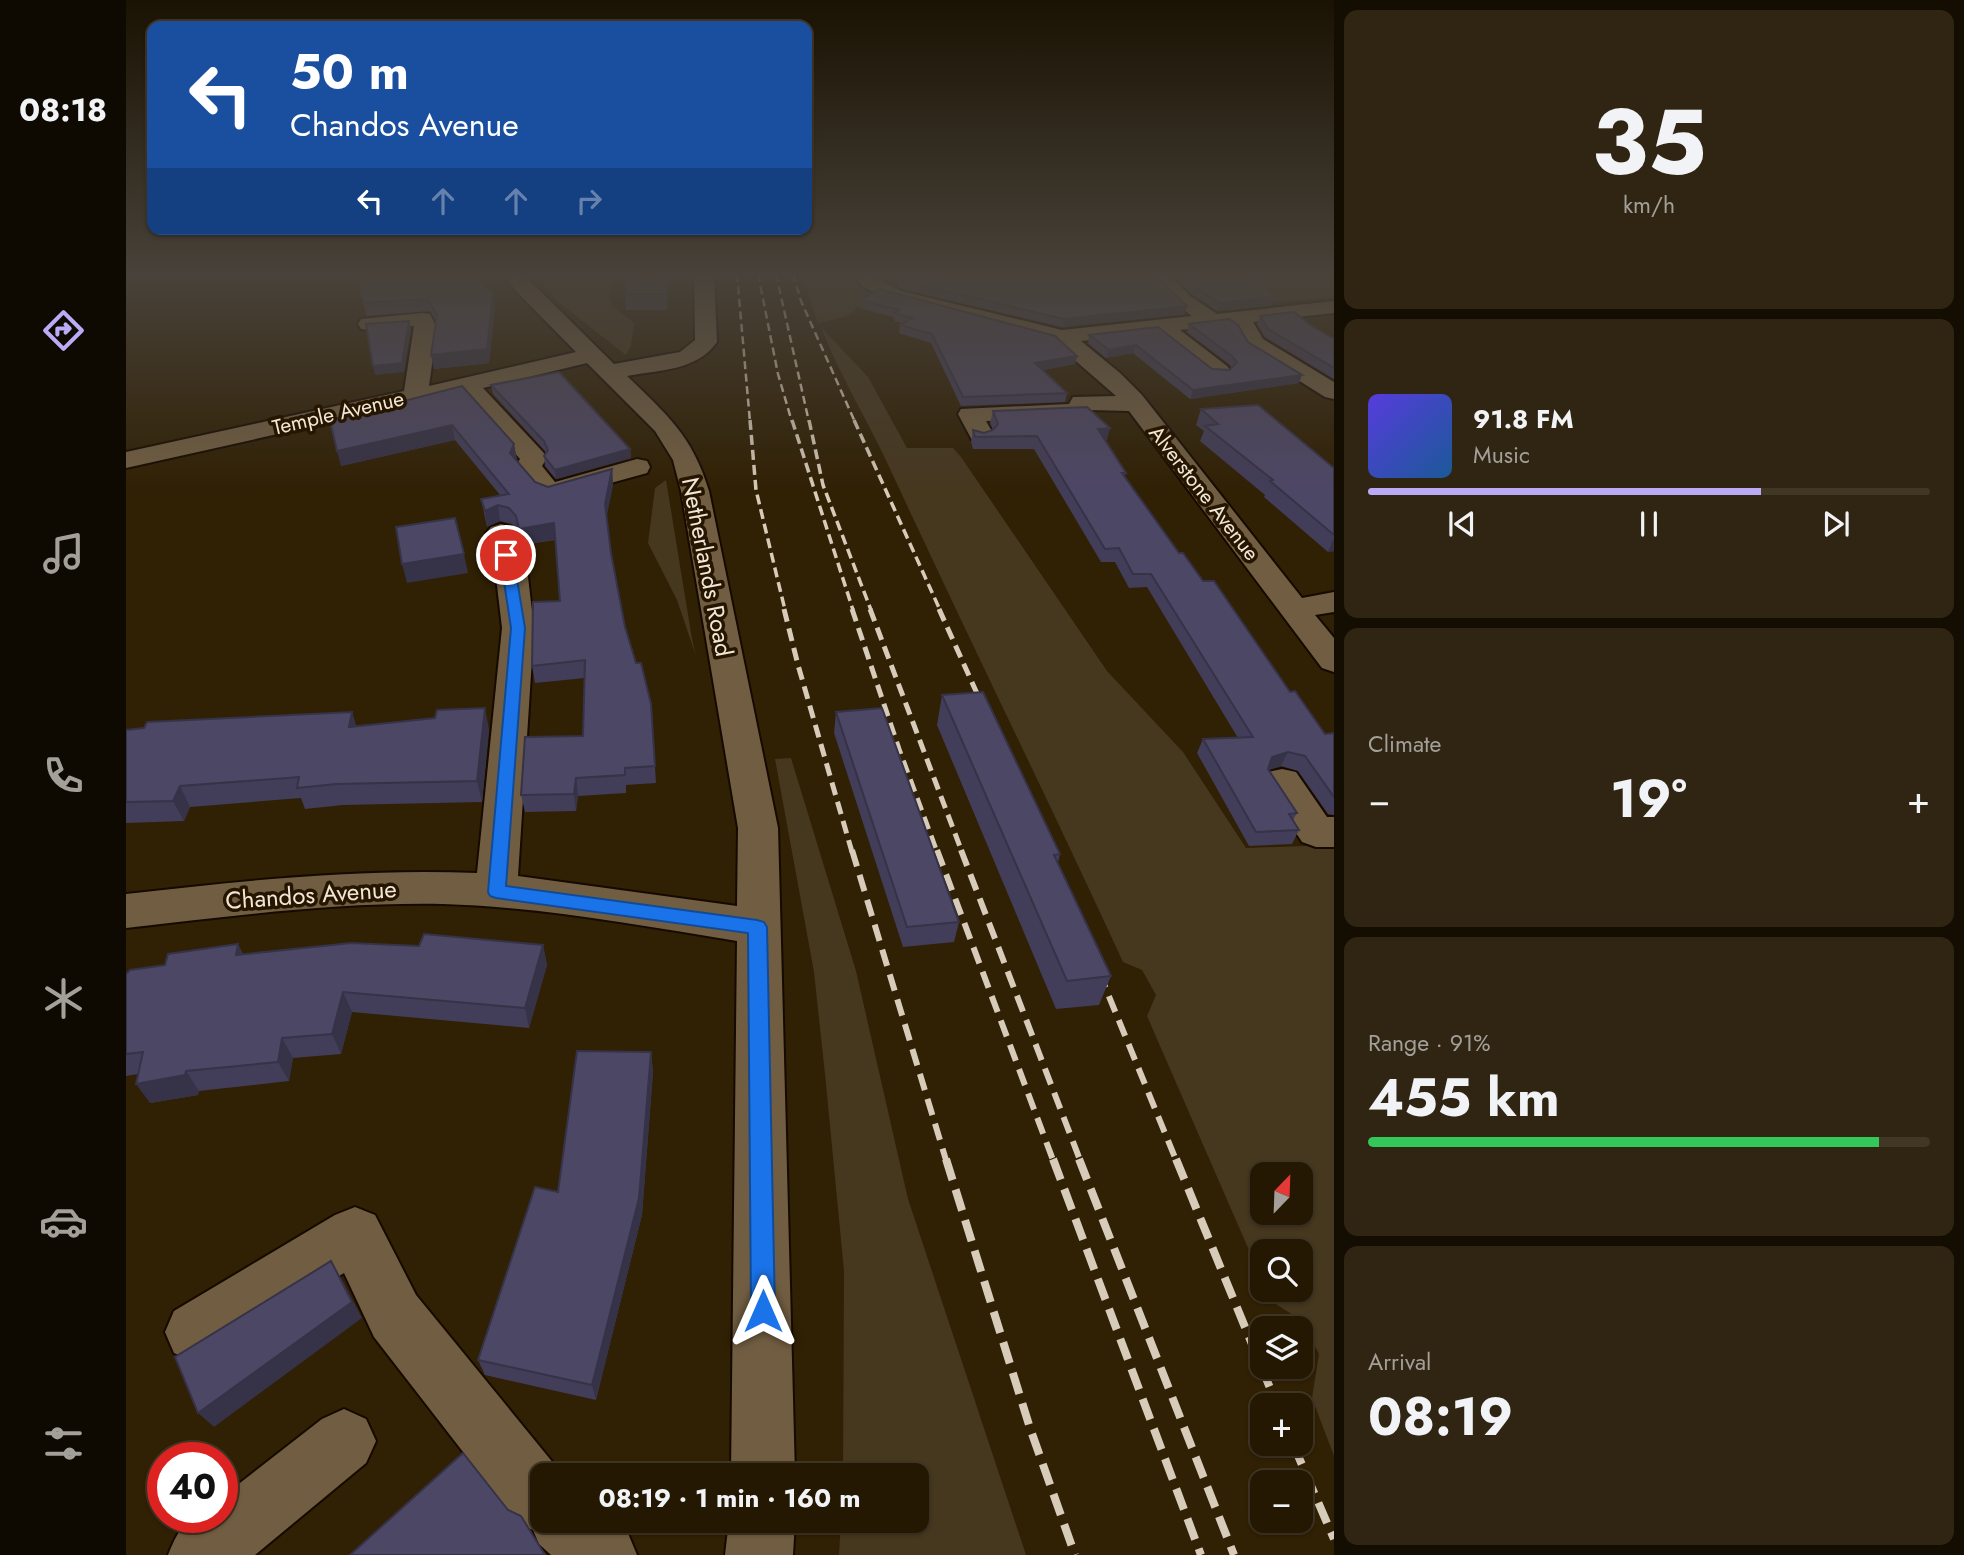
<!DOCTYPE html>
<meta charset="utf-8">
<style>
:root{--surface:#241803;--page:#302512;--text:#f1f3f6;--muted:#a3a09a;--line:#413725;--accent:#bbaaf6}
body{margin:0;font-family:Jost,sans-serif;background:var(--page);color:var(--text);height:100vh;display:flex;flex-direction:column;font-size:26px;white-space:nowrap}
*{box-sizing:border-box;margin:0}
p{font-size:23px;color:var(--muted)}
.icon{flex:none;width:38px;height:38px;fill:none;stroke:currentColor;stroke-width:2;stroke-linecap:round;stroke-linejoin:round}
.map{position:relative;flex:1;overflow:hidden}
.drawer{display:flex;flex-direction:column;gap:10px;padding:10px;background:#140d02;width:630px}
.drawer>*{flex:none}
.hud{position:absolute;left:21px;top:21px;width:665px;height:214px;border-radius:14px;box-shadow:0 2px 5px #0004,0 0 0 2px var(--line);background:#1a4fa0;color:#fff;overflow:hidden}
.needle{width:46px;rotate:23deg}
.tools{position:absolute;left:1124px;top:1162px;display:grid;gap:14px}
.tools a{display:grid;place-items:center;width:63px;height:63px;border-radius:14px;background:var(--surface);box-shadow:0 2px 5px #0004,0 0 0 2px var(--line);font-size:35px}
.speed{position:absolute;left:21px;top:1442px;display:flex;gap:14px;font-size:35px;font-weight:700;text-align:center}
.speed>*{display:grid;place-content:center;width:91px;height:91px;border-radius:50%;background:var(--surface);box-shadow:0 2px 5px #0004,0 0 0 2px var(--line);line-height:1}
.speed .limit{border:10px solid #d22;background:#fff;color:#111}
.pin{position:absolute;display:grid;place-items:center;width:60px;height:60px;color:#fff;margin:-30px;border:4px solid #fff;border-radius:50%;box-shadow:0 2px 7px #0007}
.me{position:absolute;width:77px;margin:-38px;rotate:0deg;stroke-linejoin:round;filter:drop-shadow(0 0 5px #0008)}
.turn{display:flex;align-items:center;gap:24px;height:147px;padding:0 28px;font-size:32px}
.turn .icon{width:91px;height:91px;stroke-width:2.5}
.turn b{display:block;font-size:49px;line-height:60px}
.lanes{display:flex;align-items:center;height:66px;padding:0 28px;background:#0003;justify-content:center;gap:35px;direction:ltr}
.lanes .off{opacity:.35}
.big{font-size:52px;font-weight:700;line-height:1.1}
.drawer .widget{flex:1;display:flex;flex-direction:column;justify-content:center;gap:10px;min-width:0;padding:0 24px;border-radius:14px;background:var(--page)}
.drawer .dial{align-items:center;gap:0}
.dial b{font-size:91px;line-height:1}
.song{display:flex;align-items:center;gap:21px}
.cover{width:84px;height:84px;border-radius:10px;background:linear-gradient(135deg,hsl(250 70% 55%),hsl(210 70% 35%))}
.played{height:7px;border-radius:4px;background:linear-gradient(90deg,var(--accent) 70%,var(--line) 70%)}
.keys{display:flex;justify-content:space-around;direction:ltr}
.heat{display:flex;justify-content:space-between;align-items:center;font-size:38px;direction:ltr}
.charge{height:10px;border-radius:5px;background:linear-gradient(90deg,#34c759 91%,var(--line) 0)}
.trip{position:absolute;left:404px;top:1463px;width:399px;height:70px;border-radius:14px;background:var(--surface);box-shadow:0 2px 5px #0004,0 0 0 2px var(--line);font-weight:700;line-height:70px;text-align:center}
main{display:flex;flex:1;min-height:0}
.tabs{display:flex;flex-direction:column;width:126px;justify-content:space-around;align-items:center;background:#0e0a01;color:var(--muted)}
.tabs .icon{width:49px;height:49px}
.tabs .current{color:var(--accent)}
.tabs b{font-size:32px;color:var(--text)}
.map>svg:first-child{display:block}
.green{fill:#46371f;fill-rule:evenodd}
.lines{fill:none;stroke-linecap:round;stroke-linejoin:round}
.minor-casing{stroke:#160a00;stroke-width:4}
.minor{fill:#715e42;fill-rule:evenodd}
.rail-far4{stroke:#d7cbb9;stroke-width:2.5;stroke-dasharray:8 4.5;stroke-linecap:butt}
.rail-far3{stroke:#d7cbb9;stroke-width:3.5;stroke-dasharray:10 5;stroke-linecap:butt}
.rail-far2{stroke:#d7cbb9;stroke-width:5;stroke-dasharray:13 7;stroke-linecap:butt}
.rail-far1{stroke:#d7cbb9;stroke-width:6;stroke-dasharray:17 9;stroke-linecap:butt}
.rail{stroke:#d7cbb9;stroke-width:8;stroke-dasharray:22 10;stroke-linecap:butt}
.wall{fill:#423d58}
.shaded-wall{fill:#363247}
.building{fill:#4d4766;stroke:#363247;stroke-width:2}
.route{fill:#1a73e8;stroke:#114b97;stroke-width:2}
.labels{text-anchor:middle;stroke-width:7;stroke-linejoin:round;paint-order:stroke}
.far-street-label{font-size:21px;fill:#f2e7d7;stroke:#261600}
.street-label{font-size:24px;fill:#f2e7d7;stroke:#261600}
</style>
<main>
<nav class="tabs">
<b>08:18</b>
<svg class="icon current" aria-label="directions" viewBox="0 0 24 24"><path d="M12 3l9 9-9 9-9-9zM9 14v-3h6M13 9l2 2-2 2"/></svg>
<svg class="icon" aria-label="music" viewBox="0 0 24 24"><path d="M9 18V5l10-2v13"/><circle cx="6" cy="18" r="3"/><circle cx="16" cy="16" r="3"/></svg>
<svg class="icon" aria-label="phone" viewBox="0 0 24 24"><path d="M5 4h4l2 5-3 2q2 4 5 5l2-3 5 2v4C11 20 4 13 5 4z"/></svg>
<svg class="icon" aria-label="climate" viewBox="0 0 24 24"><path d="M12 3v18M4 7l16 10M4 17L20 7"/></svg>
<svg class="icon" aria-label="car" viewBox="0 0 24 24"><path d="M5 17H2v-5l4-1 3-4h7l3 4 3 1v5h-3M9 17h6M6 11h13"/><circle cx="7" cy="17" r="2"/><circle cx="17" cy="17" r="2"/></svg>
<svg class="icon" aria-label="filters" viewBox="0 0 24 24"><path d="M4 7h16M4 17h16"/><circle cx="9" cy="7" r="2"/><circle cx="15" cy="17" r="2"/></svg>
</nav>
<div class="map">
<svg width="1208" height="1555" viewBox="0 0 1208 1555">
<rect width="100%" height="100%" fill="#302004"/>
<path class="green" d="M410 274H430L435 279 490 274 483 296 485 305 508 323 505 345 500 355 431 301Z
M675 274H725L755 297 734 304 722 316 692 323Z
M1110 274H1200L1208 278V297L1141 303Z
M695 327 742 377 781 448H827L835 457 981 671 1057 752 1120 848 1208 845V1456L1186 1398 1193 1354 1175 1320 1145 1301 1140 1290H1174V1251H1136V1280L1021 1016 1030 995 1016 970 997 962C921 797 841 635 765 471 743 422 714 377 695 327ZM1136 1174H1174V1213H1136Z
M540 480 566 639 570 656 551 600 522 543 529 488Z
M665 758 730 971 782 1199 900 1555H713L715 1521H791V1475H717L718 1271 699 1074 688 972 649 759Z"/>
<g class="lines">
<g class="minor-casing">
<path id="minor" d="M377 274H397L488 364 554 352 569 340 568 274H588L591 342C571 371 532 370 501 376 541 415 566 435 583 491L652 828 669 1475H605L611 941C513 925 415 907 317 904 211 902 105 916 0 928V894C116 881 233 868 351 873L376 628 370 577 360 533 365 527 375 524 385 527 390 533 402 577 408 628 392 876 611 906 612 828 555 491 547 460 529 431 461 363 357 388 417 452 421 458 416 466 429 482 511 459 521 461 524 467 521 473 423 500C408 497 397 480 389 467L394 459 335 393 0 468V452L278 391 288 326 243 330 235 329 232 324 235 319 296 313 304 314 311 328 303 386 450 352 390 291Z
M728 274H748L750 278 775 291 936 330 1066 316 1050 304 1022 274H1043L1064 296 1091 314 1208 301V313L1127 322 1137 339 1208 382V399L1199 397 1121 348 1111 331 1101 325 1054 330 1101 366 1105 371 1101 376H1085L1030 333 955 341 994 373 1016 395 1176 598 1208 592V612L1189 615 1208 638V672L1196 668 1003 411 963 410 959 416 950 418 860 421 868 435 864 440 855 443 846 440 832 414 835 409 943 404 947 397 990 396 928 342 761 299 736 286Z
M1156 769 1170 772 1201 817H1208V847H1190L1176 842 1137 782 1142 772Z
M229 1207 249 1215 290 1295 437 1475H416V1521H488L501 1531 511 1555H425L413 1544 407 1530 393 1524 248 1337 218 1273 90 1353 69 1362 48 1353 39 1332 48 1311 209 1215Z
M218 1409 240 1419 250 1441 240 1463 129 1555H42C55 1523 61 1517 96 1517V1497L196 1419Z
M603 1521H669L667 1555H599Z"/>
</g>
<use href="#minor" class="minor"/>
<path class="rail-far4" d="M611 274 624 422
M632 274 652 374 666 422
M650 274 683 422
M667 274 675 301 729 422"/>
<path class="rail-far3" d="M624 420 630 490 659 610
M666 420 727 610
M683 420 697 485 745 610
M728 420 814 610"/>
<path class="rail-far2" d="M658 609 672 665 726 852
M726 609 773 749 811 852
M744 609 836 852
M813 609 858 709"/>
<path class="rail-far1" d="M726 850 820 1160
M811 850 927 1160
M835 850 954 1160
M973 972 1050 1160"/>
<path class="rail" d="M820 1159 904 1428 949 1555
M927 1159 1075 1555
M953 1159 1108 1555
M1050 1159 1151 1405
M1167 1444 1208 1539"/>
</g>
<path class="wall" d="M543 274 541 310H500L499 294Z
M771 274H876L878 275 1059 314 936 327 776 289 772 286 773 278Z
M1047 274H1056L1146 305 1092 311 1066 294Z
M233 277 369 305 363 363 308 369 305 355 310 322 304 311 240 316Z
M734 300 951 356 949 364 917 370 941 393 939 402 835 406 805 343 773 333 774 325 776 323 768 321V317L733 308Z
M1134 316 1187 327 1208 339V379L1139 337 1131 324Z
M1063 324 1122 342 1173 383 1064 399 1007 353 980 358 962 343 963 335 1032 327 1086 369 1104 370 1106 368 1103 364 1061 332Z
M365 385 504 449 505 458 430 479 419 466 418 456 420 453 419 451 367 394Z
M336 386 388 444 390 460 409 482 422 487 486 469 487 485 480 518 485 553 499 627 510 663 525 704 530 783 500 785V793L452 796 450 811 399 812 395 795 457 736 459 678 409 683 406 666 434 601 429 540 396 545 393 532 386 524 374 521 361 527 355 499 374 495 329 440 215 466Z
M1075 409 1208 468V551L1202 552 1138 497 1139 495 1074 441 1078 431 1070 425Z
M867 411 981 440H979L1000 473 999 476 1053 553 1199 734 1208 733V815L1202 814 1172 771 1155 766 1142 770 1171 813 1167 820 1173 830 1166 844 1123 846 1071 753 1077 739 1112 738 1021 587 1003 588 989 562H975L908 449H847L845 442 847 430 858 433 867 430 864 423Z
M816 695 934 854 932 863 985 976 973 1005 930 1009 811 725Z
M226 712 230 726 363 729 356 802 217 805 179 809 175 798 64 807 58 821 0 823V730Z
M710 712 833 922 828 942 777 947 708 733Z
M112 944 117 955 293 946 417 945 421 965 403 1028 226 1012 215 1054 167 1058 163 1081 73 1091 72 1095 24 1103 12 1074 0 1076V974L39 965Z
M525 1052 527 1072 516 1215 470 1400 359 1375 352 1360 432 1192Z"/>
<path class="shaded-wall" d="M541 274H543L541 310 540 294Z
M367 293 369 305 363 363 308 369 305 355Z
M1149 297 1146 305 1092 311 1094 303Z
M1061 306 1059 314 936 327 938 319Z
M283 321 285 329 278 372 249 375 247 366Z
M1010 345 1007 353 980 358 983 350Z
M951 356 949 364 907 372 909 363Z
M1176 375 1173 383 1064 399 1067 390Z
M326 425 329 440 215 466 211 451Z
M984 428 981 440 969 442 972 429Z
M388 444 391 459 387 468 384 453Z
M504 449 505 458 430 479 429 470Z
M486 469 487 485 480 520 479 504Z
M372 505 374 521 361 527 359 511Z
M428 523 430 539 396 545 393 529Z
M1208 538V551L1202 552Z
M338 554 342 573 281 583 276 564Z
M359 708 363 729 356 802 351 781Z
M226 712 232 732 223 727Z
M1162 752 1155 766 1140 771 1146 757Z
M450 778 452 796 450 811 448 794Z
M54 786 64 807 58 821 47 801Z
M112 944 122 964 110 955Z
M417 945 421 965 403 1028 399 1008Z
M217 992 226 1012 215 1054 206 1034Z
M156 1038 167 1058 163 1081 152 1062Z
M525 1052 527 1072 516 1215 470 1400 466 1385Z
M60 1071 73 1091 72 1095 24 1103 10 1084Z
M205 1261 215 1278 236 1318 88 1427 72 1413Z"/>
<path class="building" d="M259 274H343L367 293 361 349 305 355 311 315 302 299 237 303 233 277Z
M502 274H541L540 294H499Z
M776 274H876L878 275 1028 274 1061 306 938 319 777 281 773 279 777 276Z
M1056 274H1119L1149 297 1094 303 1068 286Z
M753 289 929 336 951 356 909 363 941 393 837 397 806 334 774 325 787 318 769 313 773 310 734 300Z
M1168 312 1187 327 1208 339V368L1142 329 1134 316Z
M1103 319 1112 325 1122 342 1176 375 1067 390 1010 345 983 350 963 335 1032 327 1086 369 1104 370 1111 362 1106 356 1063 324Z
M283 321 276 363 247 366 240 324Z
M433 372 504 449 429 470 418 456 422 450 418 441 365 385Z
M336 386 388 444 384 453 409 482 422 487 486 469 479 504 485 553 499 627 510 663H515L525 704 529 766 499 768V775L450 778 448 794 395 795 399 737 457 736 459 660 406 666 407 602 434 601 428 523 393 529 390 516 383 508 372 505 359 511 355 499 383 494 326 425 211 451 204 420Z
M1132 405 1208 468V535L1144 481 1147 480 1079 426 1092 424 1075 409Z
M961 407 984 428 972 429 1000 473H996L1053 553H1057L1077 581H1088L1164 692 1169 691 1199 734 1208 733V797L1179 756 1162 752 1146 757 1142 769 1171 813 1163 814 1173 830 1130 832 1077 739 1127 737 1025 574H1007L993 548 979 549 911 436 849 437 847 430 858 433 867 430 872 424 867 411Z
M329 518 338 554 276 564 270 527Z
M857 692 934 854 928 855 985 976 941 981 816 695Z
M359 708 351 781 210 784 171 788 173 777 54 786 47 801 0 802V730L18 728 21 722 226 712 223 727 309 718 311 710Z
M756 708 833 922 781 927 710 712Z
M298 934 417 945 399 1008 217 992 206 1034 156 1038 152 1062 60 1071 59 1075 10 1084 17 1052 0 1054V974L4 970 39 965 42 954 112 944 110 955 225 943 293 946Z
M451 1051 525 1052 513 1198 466 1385 352 1360 409 1187 432 1192Z
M205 1261 226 1302 72 1413 49 1357Z
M337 1453 382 1510 395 1516 419 1555H224Z"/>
<linearGradient id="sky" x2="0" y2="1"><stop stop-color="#1a1202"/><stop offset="0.56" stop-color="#48423a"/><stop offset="1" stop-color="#48423a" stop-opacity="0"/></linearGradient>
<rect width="1208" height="491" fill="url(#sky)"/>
<path class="route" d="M380 551 387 555 399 628 380 886 631 920 638 922 641 927 649 1311 645 1320 637 1323 628 1320 625 1311 622 933 370 898 364 896 362 892 385 628 374 555Z"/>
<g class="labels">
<g class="far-street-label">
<text transform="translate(212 413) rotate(-13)" y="7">Temple Avenue</text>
<text transform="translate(1078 493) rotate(52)" y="7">Alverstone Avenue</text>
</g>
<g class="street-label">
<text transform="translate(581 567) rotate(79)" y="8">Netherlands Road</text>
<text transform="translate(185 895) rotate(-4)" y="8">Chandos Avenue</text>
</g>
</g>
</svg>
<div class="tools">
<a><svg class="needle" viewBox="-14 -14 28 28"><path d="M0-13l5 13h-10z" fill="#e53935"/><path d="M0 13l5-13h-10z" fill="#a3a09a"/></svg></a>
<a><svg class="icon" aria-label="search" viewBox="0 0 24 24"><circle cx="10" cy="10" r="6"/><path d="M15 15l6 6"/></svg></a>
<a><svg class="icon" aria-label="layers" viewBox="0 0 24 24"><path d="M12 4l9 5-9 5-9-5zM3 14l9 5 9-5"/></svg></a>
<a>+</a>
<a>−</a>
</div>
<div class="speed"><div class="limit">40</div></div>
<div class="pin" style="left:380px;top:555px;background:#d93025"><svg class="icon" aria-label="arrive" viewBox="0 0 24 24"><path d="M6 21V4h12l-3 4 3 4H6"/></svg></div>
<svg class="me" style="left:637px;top:1311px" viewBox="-20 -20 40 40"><path d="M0-17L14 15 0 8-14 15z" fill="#1a73e8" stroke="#fff" stroke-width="4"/></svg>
<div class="trip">08:19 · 1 min · 160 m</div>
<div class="hud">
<div class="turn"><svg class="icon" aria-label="left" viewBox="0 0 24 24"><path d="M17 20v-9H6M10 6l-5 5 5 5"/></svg><div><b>50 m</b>Chandos Avenue</div></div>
<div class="lanes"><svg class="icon" aria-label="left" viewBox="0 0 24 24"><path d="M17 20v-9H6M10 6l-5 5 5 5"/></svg><svg class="icon off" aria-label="ahead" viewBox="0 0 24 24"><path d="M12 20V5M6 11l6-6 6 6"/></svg><svg class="icon off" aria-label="ahead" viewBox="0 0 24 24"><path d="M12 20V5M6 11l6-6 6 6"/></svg><svg class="icon off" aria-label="right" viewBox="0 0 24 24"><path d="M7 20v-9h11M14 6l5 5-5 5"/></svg></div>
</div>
</div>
<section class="drawer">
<div class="widget dial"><b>35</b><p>km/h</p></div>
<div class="widget">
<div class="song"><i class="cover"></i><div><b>91.8 FM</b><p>Music</p></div></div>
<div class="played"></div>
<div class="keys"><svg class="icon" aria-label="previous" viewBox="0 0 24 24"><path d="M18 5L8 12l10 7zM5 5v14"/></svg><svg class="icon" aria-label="pause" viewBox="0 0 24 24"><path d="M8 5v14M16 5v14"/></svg><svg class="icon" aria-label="next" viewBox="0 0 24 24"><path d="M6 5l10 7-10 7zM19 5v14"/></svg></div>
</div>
<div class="widget"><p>Climate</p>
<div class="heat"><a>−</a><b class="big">19°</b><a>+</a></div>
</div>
<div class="widget"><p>Range · 91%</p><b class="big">455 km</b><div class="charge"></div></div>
<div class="widget"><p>Arrival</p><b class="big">08:19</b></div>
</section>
</main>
